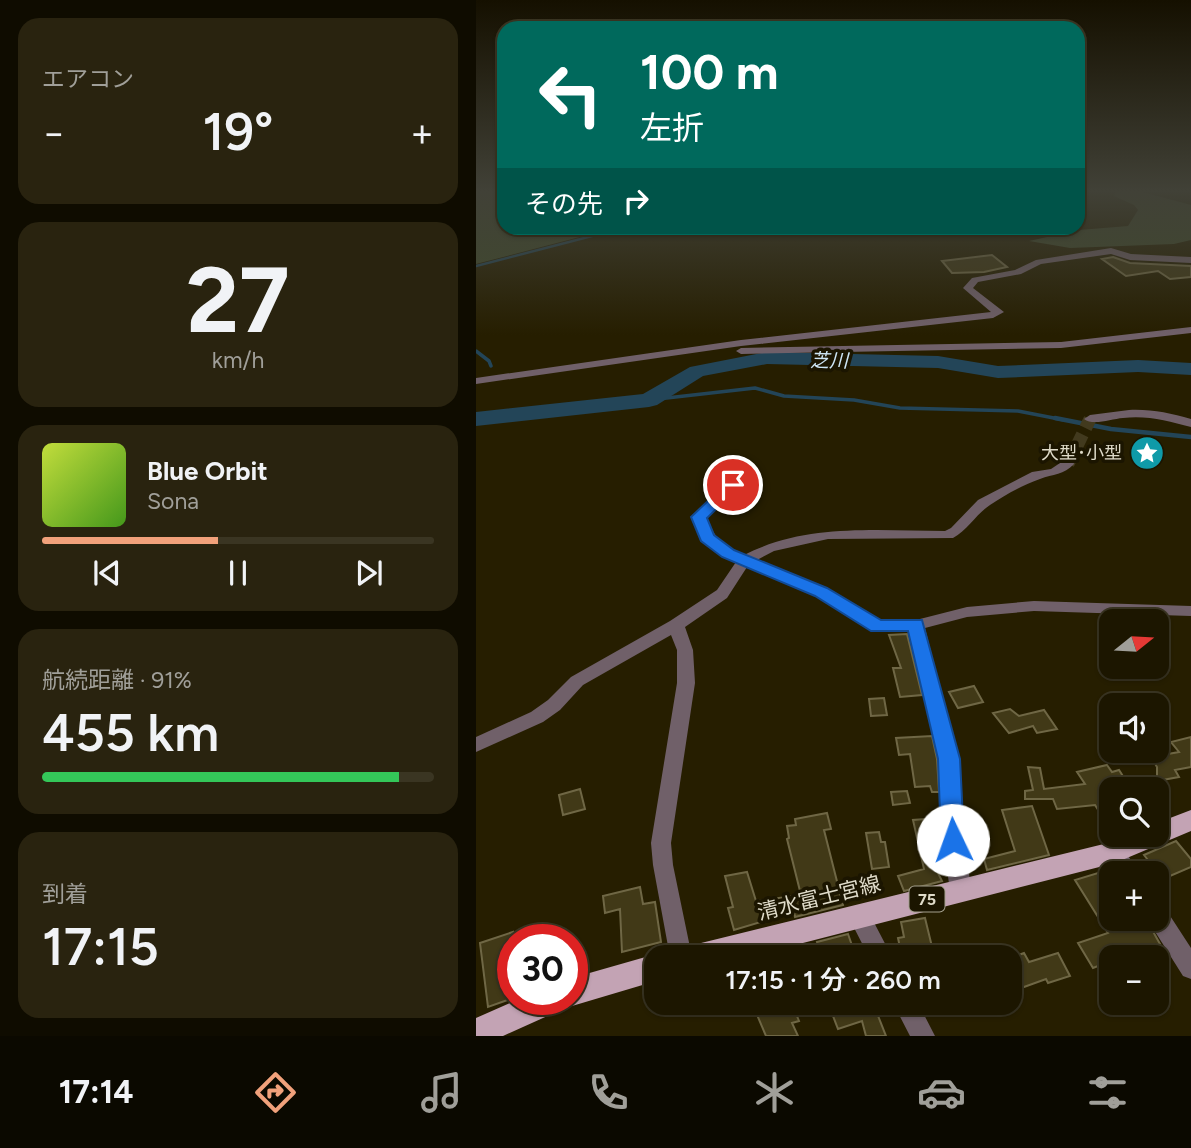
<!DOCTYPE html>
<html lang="ja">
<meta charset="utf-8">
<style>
:root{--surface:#1c1600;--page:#29230f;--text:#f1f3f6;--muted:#a09f99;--line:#3a3522;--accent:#f1a17b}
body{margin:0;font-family:Figtree,"Noto Sans JP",sans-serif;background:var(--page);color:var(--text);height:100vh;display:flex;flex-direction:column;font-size:26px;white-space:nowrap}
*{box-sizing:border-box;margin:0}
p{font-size:23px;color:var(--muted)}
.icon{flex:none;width:38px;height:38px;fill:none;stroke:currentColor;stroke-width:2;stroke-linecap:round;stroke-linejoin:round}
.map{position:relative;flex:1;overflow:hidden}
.details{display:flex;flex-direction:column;gap:18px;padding:18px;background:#0f0c00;width:476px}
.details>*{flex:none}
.banner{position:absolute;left:21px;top:21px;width:588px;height:214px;border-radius:21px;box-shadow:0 2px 5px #0004,0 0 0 2px var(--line);background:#00695c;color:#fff;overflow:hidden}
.needle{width:46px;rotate:72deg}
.controls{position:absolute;left:623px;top:609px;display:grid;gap:14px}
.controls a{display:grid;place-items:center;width:70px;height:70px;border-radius:14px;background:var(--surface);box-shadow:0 2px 5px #0004,0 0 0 2px var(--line);font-size:35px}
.speed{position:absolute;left:21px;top:924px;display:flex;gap:14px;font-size:35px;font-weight:700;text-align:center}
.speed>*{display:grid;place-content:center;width:91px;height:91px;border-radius:50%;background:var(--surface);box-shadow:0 2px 5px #0004,0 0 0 2px var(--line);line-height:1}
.speed .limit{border:10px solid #d22;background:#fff;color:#111}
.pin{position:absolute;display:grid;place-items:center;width:60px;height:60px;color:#fff;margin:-30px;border:4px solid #fff;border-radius:50%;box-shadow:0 2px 7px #0007}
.me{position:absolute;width:77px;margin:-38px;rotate:357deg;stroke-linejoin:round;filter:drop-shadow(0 0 5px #0008)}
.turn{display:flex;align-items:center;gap:24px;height:147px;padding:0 28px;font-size:32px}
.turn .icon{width:91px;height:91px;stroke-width:2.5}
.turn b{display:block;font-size:49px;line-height:60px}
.then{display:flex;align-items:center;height:66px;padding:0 28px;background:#0003;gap:14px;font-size:26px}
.big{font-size:52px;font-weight:600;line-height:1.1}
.details .card{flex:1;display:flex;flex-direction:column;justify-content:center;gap:10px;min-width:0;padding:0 24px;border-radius:21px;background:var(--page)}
.details .dial{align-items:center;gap:0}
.dial b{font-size:91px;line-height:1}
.song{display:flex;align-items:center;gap:21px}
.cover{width:84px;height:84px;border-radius:10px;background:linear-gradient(135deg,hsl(70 70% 55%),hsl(100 70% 35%))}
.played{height:7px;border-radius:4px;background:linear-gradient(90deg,var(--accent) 45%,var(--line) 45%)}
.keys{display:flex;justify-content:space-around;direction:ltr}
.heat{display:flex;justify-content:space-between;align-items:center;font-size:38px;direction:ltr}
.charge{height:10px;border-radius:5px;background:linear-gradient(90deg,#34c759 91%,var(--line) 0)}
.trip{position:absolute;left:168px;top:945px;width:378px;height:70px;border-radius:21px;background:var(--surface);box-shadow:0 2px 5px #0004,0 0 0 2px var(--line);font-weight:600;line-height:70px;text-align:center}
.tabs{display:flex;height:112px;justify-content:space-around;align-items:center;background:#0b0900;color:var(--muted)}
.tabs .icon{width:49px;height:49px}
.tabs .current{color:var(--accent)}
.tabs b{font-size:32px;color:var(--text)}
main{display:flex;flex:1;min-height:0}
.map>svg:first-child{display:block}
.forest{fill:#404b2c}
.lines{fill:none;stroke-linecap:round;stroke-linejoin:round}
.stream-far2{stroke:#234558;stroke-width:2.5}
.stream-far1{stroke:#234558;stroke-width:3.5}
.stream{stroke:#234558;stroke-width:4.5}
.river{fill:#234558;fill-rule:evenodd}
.building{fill:#413917;stroke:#6f6745;stroke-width:2}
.minor-tunnel{stroke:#423a1e;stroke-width:13;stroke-dasharray:13 7;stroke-linecap:butt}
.minor{fill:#706069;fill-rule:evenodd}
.primary{fill:#c3a3b4;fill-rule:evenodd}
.route{fill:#1a73e8;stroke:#114b97;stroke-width:2}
.labels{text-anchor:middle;stroke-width:7;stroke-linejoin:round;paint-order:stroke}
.shield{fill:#1b1500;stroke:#a4a08d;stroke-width:2}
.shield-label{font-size:16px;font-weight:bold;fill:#dfdbc9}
.poi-label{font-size:18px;fill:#dfdbc9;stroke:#1b1500;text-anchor:end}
.water-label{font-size:19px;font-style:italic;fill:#cfe7f6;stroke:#1b1500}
.near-street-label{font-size:21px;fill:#dfdbc9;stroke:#1b1500}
</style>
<main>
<section class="details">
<div class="card"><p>エアコン</p>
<div class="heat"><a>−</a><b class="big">19°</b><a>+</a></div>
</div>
<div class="card dial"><b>27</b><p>km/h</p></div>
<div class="card">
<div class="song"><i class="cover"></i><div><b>Blue Orbit</b><p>Sona</p></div></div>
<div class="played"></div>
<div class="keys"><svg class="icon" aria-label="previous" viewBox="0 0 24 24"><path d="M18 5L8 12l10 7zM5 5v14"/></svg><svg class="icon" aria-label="pause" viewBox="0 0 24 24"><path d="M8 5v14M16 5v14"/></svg><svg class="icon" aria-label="next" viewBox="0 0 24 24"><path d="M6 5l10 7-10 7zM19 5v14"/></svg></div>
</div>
<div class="card"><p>航続距離 · 91%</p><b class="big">455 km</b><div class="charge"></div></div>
<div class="card"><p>到着</p><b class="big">17:15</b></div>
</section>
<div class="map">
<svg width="715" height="1036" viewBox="0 0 715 1036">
<rect width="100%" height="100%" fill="#261e00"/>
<path class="forest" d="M0 190H28V228H138L0 264Z
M659 190 715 205V240L698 244 594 248 553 241 603 230 652 226 662 210 658 205 638 196 640 191Z"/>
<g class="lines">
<path class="stream-far2" d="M0 266 147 228"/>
<path class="stream-far1" d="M0 351 13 361 15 366
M173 400 279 388 308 396 378 400 424 408 542 411 588 420"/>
<path class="stream" d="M579 418 635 429 715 437"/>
<path class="river" d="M291 352 462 356 522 366 662 360 715 363V375L662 372 522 378 462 368 291 364 227 376 181 405 173 407 0 426V412L167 394 214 367Z"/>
</g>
<path class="building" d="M516 255 531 267 508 272 476 273 466 261Z
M637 257 654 263 715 266V277L694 279 682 271 650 276 626 259Z
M431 634 446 695 424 697 417 668H425L413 635Z
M498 686 507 702 482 708 473 692Z
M408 698 411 715 395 716 393 699Z
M534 709 543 716 568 710 581 729 561 733 557 726 533 733 517 713Z
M456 736 461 759 463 792H456L454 786 439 787 434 754 423 755 420 738Z
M715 737V767L699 770 703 777 681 781V767L675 757 703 752 695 742Z
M631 765 636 772 643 770 652 784 635 788V830L619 805 581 809 577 799H549V791L557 790 552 767 564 768 568 789 609 784 601 772Z
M104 789 109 809 87 815 83 795Z
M431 791 434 803 417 805 415 792Z
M556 806 573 855 511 870 508 859 539 851 526 810Z
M351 813 355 829 348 830 367 905 319 917 318 912 258 930 252 908 257 907 249 876 271 872 280 901 325 895 311 839 313 838 311 826 320 825 319 819Z
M463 818 469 872 462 873 466 881 428 891 422 876 448 869 437 820Z
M403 832 405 842H409L413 867 396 869 390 833Z
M700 841 715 859V867L687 879 668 855Z
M635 869V919H670L684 944 647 957H635V961L617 968 602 943 632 933 599 880Z
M164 887 167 904 179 902 185 942 146 952 144 909 129 913 127 896Z
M449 918 458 955 426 957 422 938 428 937 425 922Z
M37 932V998L12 1007 4 943Z
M372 934 380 957H346L341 942Z
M548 953 553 962 582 953 594 976 572 983 570 979 534 992V958Z
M276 1003H323L328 1015 321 1016 323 1021 316 1023 322 1036H290Z
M358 1003H397L410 1036H390L386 1021 362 1029 357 1016 363 1014Z"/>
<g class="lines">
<path class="minor-tunnel" d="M592 464 614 419"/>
<path class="minor" d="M635 248 655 254 715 257V263L654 260 635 254 565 264 545 274 502 282 497 288 528 312 517 318 265 346 0 384V378L265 340 515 312 487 288 496 278 539 270 560 260Z
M715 327V333L585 348 265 354 260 351 265 348 585 342Z
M653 410C675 409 694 413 715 419V427C692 421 671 415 647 418 635 419 617 426 608 419L614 415Z
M250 458 256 462 264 485 230 518C239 538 247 547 268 555 330 523 402 531 469 531L475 528 502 500 556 472 575 469 587 461H597L598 464C588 475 577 474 564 479 547 485 529 495 514 505 500 514 492 530 477 538L352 539 298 551 281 560 350 588 405 620H440L491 607 558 601 715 606V616L558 611 491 617 449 628 482 759 487 840 496 891 493 898 485 900 477 898 474 891 467 840 464 759 433 631 396 630 340 596 271 567 251 598 209 627 217 650 219 683 195 843 197 865 216 957H194L177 865 175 843 201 683V650L195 635 107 685 84 710 67 722 0 752V737L55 712 72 700 95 677 194 621 241 590 260 562C235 552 225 541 216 517L250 484 244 462Z
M639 843 646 846 663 873H642L629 852 632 846Z
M681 905 689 908 715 948V979L707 976 673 922 672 919H681Z
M383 906 391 909 416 957H393L372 916 375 909Z
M417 1003H442L459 1036H434Z"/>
<path class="primary" d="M715 810V831L639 863 272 957H207L211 948 221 944 636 842 653 835H681V823Z
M180 954 187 957H180V981L96 1006 90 1004 87 1009 27 1036H0V1018L43 999H96V978Z"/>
</g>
<linearGradient id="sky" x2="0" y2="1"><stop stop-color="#151000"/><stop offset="0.57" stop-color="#414137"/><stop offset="1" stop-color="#414137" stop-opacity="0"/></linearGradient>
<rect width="715" height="335" fill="url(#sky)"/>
<path class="route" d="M257 481 265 485 231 518 238 535 258 550 351 588 405 620H446L484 759 488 840 485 847 477 850 469 847 465 840 462 759 432 631H395L339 596 246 557 225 541 215 517 252 482Z"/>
<defs>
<g id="sight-disc" transform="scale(1.75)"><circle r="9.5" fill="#0f9aa8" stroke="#1b1500"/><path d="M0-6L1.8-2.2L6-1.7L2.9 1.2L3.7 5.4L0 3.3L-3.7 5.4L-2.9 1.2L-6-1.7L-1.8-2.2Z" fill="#fff"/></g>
</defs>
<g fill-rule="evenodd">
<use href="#sight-disc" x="671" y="453"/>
</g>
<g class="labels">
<rect class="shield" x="433.5" y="886.5" width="35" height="25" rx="5"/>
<g class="shield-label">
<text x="451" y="905">75</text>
</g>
<g class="poi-label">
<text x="646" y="459">大型･小型</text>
</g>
<g class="water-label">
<text transform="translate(353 360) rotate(1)" y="7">芝川</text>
</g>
<g class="near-street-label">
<text transform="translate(343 898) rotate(-14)" y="7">清水富士宮線</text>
</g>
</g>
</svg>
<div class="controls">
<a><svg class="needle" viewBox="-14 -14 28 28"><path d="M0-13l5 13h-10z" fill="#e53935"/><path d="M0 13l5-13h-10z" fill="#a09f99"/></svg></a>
<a><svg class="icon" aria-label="sound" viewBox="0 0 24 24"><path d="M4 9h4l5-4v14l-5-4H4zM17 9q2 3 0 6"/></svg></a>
<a><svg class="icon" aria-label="search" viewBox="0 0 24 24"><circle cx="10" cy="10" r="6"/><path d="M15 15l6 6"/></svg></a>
<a>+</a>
<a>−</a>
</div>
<div class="speed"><div class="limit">30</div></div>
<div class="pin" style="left:257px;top:485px;background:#d93025"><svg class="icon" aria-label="arrive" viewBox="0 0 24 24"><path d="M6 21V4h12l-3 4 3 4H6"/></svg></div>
<svg class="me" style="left:477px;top:840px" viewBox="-20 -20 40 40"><circle r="19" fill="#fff"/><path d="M0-13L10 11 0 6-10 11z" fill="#1a73e8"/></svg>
<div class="trip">17:15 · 1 分 · 260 m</div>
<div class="banner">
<div class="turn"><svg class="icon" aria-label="left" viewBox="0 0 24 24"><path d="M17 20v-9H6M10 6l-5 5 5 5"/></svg><div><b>100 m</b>左折</div></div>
<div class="then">その先<svg class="icon" aria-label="right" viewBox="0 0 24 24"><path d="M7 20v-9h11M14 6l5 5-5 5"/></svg></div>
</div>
</div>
</main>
<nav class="tabs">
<b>17:14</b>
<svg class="icon current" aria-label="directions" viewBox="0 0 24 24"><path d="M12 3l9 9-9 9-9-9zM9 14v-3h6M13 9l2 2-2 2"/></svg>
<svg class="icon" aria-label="music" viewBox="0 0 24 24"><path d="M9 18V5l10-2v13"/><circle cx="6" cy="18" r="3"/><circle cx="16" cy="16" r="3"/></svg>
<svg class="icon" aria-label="phone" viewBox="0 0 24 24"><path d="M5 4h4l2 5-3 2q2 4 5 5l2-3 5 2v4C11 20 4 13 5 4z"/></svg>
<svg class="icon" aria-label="climate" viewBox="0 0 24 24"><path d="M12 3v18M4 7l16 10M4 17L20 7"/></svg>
<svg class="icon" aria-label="car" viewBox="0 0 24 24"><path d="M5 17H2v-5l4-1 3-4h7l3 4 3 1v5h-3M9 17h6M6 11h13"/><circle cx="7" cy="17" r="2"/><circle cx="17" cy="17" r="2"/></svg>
<svg class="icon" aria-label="filters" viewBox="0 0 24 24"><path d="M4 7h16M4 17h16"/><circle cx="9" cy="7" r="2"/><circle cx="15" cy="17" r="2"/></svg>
</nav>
